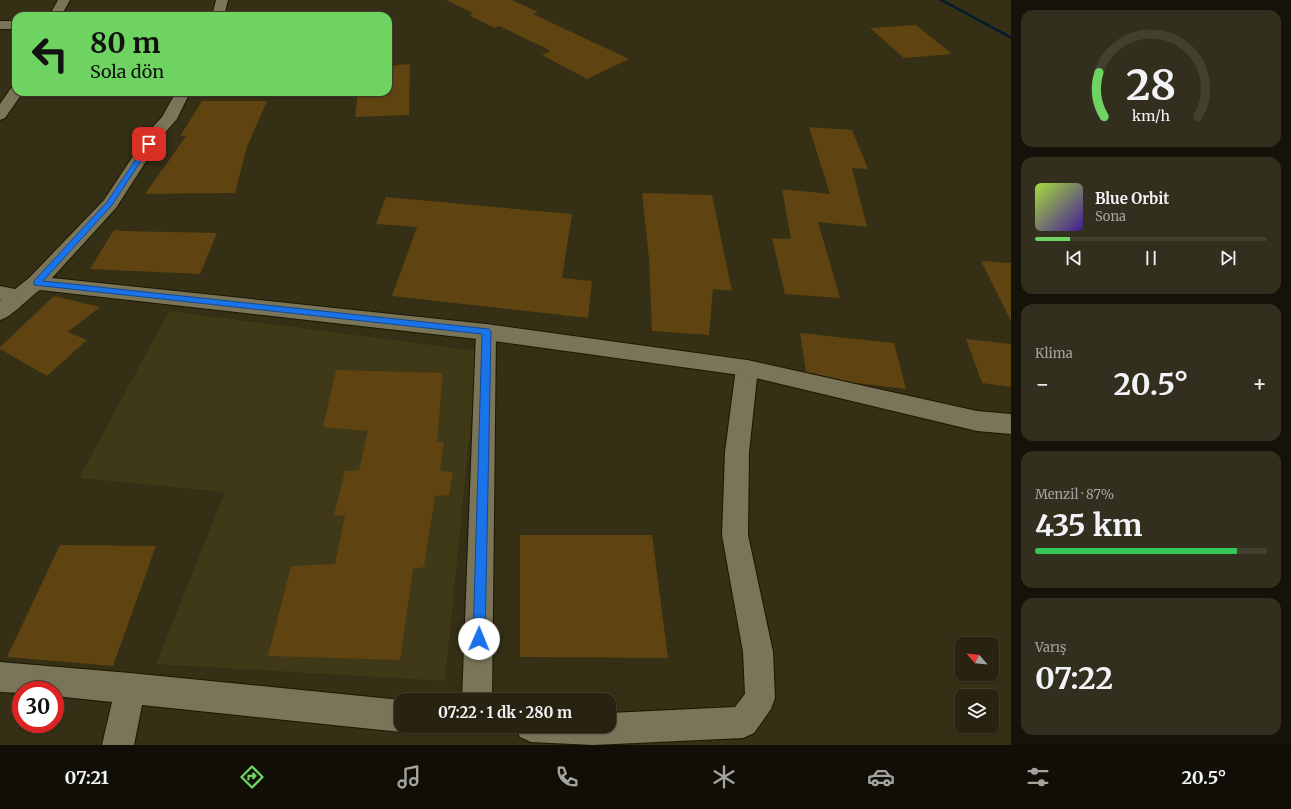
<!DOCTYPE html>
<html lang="tr">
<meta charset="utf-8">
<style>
:root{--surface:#272310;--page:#332f1e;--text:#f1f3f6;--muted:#a4a49f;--line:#434030;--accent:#6ed361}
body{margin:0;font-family:Merriweather,serif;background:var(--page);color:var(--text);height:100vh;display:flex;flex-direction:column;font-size:15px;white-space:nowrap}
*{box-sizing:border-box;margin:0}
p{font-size:13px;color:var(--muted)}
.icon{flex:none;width:22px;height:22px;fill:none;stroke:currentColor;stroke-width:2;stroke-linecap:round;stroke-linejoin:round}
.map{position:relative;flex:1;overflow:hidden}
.panel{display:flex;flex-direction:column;gap:10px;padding:10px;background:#151309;width:280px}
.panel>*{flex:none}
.banner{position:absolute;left:12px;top:12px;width:380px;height:84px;border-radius:12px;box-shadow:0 1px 3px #0004,0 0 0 1px var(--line);background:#6ed361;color:#111;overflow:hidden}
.needle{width:26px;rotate:297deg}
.tools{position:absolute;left:955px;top:637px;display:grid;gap:8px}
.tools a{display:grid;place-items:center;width:44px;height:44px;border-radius:8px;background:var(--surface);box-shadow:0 1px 3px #0004,0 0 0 1px var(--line);font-size:20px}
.speed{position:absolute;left:12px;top:681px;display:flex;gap:8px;font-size:20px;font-weight:700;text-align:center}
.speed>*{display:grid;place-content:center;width:52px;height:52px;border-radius:50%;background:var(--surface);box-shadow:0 1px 3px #0004,0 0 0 1px var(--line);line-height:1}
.speed .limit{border:6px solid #d22;background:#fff;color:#111}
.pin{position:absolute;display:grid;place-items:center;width:34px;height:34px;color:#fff;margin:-17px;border-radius:8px;box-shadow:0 2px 6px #0006}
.me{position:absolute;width:44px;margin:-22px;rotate:1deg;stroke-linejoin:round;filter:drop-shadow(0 0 3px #0008)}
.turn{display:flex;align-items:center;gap:14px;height:84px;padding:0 12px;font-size:18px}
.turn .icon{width:52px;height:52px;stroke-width:2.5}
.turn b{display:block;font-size:28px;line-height:34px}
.big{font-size:30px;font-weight:700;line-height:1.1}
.panel .tile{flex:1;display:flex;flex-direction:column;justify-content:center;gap:6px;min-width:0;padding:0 14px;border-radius:12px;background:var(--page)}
.panel .dial{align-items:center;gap:0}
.dial svg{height:104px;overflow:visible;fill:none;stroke:var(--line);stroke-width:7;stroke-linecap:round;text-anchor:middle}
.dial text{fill:var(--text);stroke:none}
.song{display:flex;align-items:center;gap:12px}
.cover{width:48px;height:48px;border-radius:6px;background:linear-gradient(135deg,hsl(80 70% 55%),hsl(260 70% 35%))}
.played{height:4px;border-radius:2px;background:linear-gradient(90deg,var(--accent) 15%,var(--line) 15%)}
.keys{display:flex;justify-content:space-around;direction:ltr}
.heat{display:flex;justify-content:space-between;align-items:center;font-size:22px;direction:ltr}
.charge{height:6px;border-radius:3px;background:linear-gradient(90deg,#34c759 87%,var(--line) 0)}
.trip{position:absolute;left:394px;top:693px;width:222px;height:40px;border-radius:12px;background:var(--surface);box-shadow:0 1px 3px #0004,0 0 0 1px var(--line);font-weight:700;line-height:40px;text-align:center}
.tab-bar{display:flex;height:64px;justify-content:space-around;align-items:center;background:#100e06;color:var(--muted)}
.tab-bar .icon{width:28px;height:28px}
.tab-bar .active{color:var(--accent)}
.tab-bar b{font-size:18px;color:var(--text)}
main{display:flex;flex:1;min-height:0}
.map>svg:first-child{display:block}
.built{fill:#403917}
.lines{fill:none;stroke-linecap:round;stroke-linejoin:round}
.stream{fill:#061a30;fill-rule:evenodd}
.building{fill:#5f4310}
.minor-casing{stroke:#1c1700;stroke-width:2}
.tertiary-casing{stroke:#1c1700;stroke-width:2}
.minor{fill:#7a7459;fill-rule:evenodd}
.tertiary{fill:#7a7459;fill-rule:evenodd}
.route{fill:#1a73e8;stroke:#114b97}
</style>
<main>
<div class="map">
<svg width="1011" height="745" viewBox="0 0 1011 745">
<rect width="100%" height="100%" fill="#342f15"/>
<path class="built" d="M169 311 478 351 445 681 156 664 225 492 79 478Z"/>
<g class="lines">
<path class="stream" d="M939 0H944L1011 36V39Z"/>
</g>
<path class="building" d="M446 0H512L538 12 533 14 629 59 587 79 542 55 551 51 499 26 495 28 469 15 473 13Z
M916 25 952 54 904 58 870 28Z
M410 64 409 115 355 117 358 92H388V66Z
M202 101H267L247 147 235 193 145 194 186 136H180Z
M809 127 852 130 868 169 852 168 867 227 818 222 840 298 785 294 772 238 791 239 782 189 830 194Z
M642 193 712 195 732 291 713 289 709 335 652 331 649 259Z
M386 197 572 214 562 278 592 281 588 318 392 296 417 227 376 224Z
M114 230 124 231 217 233 200 274 90 269Z
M981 261 1011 263V321Z
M54 296 100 307 68 332 87 340 47 376 0 349V347Z
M800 333 894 343 906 389 856 383 806 372Z
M966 339 1011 344V387L982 383Z
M336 370 443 373 437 442H444L440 471 453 472 449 495 435 496 424 567 413 569 400 660 268 656 291 566 335 564 345 516 334 515 345 471 359 470 368 431 323 427Z
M520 535H652L668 658 520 657Z
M60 545 156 546 113 666 7 657Z"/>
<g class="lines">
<g class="minor-casing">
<path id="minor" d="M58 0H70L61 16H49Z
M0 21H16V29H0Z
M16 87V92H23L5 118 0 120V104L11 88Z
M0 286 25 291 28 296 25 301 18 303 0 300Z
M486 324 493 327 496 332 492 700H462L476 332 479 327Z
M747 360 755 362 758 368 749 452 748 535 773 652 775 698 771 709 754 733 743 738 593 745 531 742 520 737 515 726H609V713L735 707 745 694 743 652 722 535 725 452 736 368 739 362Z
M0 662 130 673 401 700V726H412L401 732 142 705 134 745H102L112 702 55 696V690H21V693L0 692Z"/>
</g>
<g class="tertiary-casing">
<path id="tertiary" d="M216 0H228L224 16H212Z
M176 92H190L177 119 163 135 116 208 52 278 486 324 747 360 977 411 1011 414V434L977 431 747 376 486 340 40 290C28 298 12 317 0 320V301L29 278 104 200 151 129 162 117Z"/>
</g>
<use href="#minor" class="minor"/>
<use href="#tertiary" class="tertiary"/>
</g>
<path class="route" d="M149 142 152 144 112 205 43 281 489 329 491 332 485 639 483 643 479 645 475 643 473 639 482 334 34 285V281L107 202 147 143Z"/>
</svg>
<div class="tools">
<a><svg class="needle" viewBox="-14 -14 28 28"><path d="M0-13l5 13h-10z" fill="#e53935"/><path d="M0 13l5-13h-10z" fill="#a4a49f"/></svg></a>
<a><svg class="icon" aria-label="layers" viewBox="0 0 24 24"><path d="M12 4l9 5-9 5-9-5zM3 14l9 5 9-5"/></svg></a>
</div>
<div class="speed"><div class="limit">30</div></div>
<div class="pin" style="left:149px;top:144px;background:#d93025"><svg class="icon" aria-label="arrive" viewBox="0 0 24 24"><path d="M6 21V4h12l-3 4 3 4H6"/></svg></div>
<svg class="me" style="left:479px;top:639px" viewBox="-20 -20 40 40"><circle r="19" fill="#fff"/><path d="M0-13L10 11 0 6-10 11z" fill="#1a73e8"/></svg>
<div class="trip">07:22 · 1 dk · 280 m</div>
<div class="banner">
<div class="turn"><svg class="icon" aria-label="left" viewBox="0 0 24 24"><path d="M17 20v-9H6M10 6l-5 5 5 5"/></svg><div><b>80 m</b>Sola dön</div></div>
</div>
</div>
<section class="panel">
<div class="tile dial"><svg viewBox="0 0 100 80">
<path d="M14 69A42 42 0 1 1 86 69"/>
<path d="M14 69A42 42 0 0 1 10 35" stroke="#6ed361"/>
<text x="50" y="56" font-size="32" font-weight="700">28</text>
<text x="50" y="72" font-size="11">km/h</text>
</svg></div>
<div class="tile">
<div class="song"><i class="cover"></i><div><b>Blue Orbit</b><p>Sona</p></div></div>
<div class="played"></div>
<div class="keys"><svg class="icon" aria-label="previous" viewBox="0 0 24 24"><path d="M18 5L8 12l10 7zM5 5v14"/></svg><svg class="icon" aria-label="pause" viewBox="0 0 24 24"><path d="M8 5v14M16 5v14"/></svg><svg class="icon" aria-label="next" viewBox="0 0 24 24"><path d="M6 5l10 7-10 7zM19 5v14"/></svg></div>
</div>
<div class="tile"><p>Klima</p>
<div class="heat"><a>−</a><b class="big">20.5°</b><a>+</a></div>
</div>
<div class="tile"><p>Menzil · 87%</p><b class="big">435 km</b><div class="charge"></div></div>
<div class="tile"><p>Varış</p><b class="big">07:22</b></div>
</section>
</main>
<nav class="tab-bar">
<b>07:21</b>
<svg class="icon active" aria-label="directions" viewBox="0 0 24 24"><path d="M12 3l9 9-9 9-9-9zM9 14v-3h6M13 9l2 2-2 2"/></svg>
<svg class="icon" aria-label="music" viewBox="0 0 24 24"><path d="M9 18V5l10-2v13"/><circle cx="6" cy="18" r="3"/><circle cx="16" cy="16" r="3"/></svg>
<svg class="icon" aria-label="phone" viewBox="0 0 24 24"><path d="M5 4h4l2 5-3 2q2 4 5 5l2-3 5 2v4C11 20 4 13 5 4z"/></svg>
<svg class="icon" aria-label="climate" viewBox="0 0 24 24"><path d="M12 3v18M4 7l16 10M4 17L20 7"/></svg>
<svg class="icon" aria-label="car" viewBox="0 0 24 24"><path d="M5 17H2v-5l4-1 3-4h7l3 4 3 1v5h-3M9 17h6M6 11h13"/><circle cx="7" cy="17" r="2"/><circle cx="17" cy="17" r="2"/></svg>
<svg class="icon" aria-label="filters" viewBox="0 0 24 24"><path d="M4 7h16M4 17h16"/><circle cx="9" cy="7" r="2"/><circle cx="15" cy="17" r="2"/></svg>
<b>20.5°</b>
</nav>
